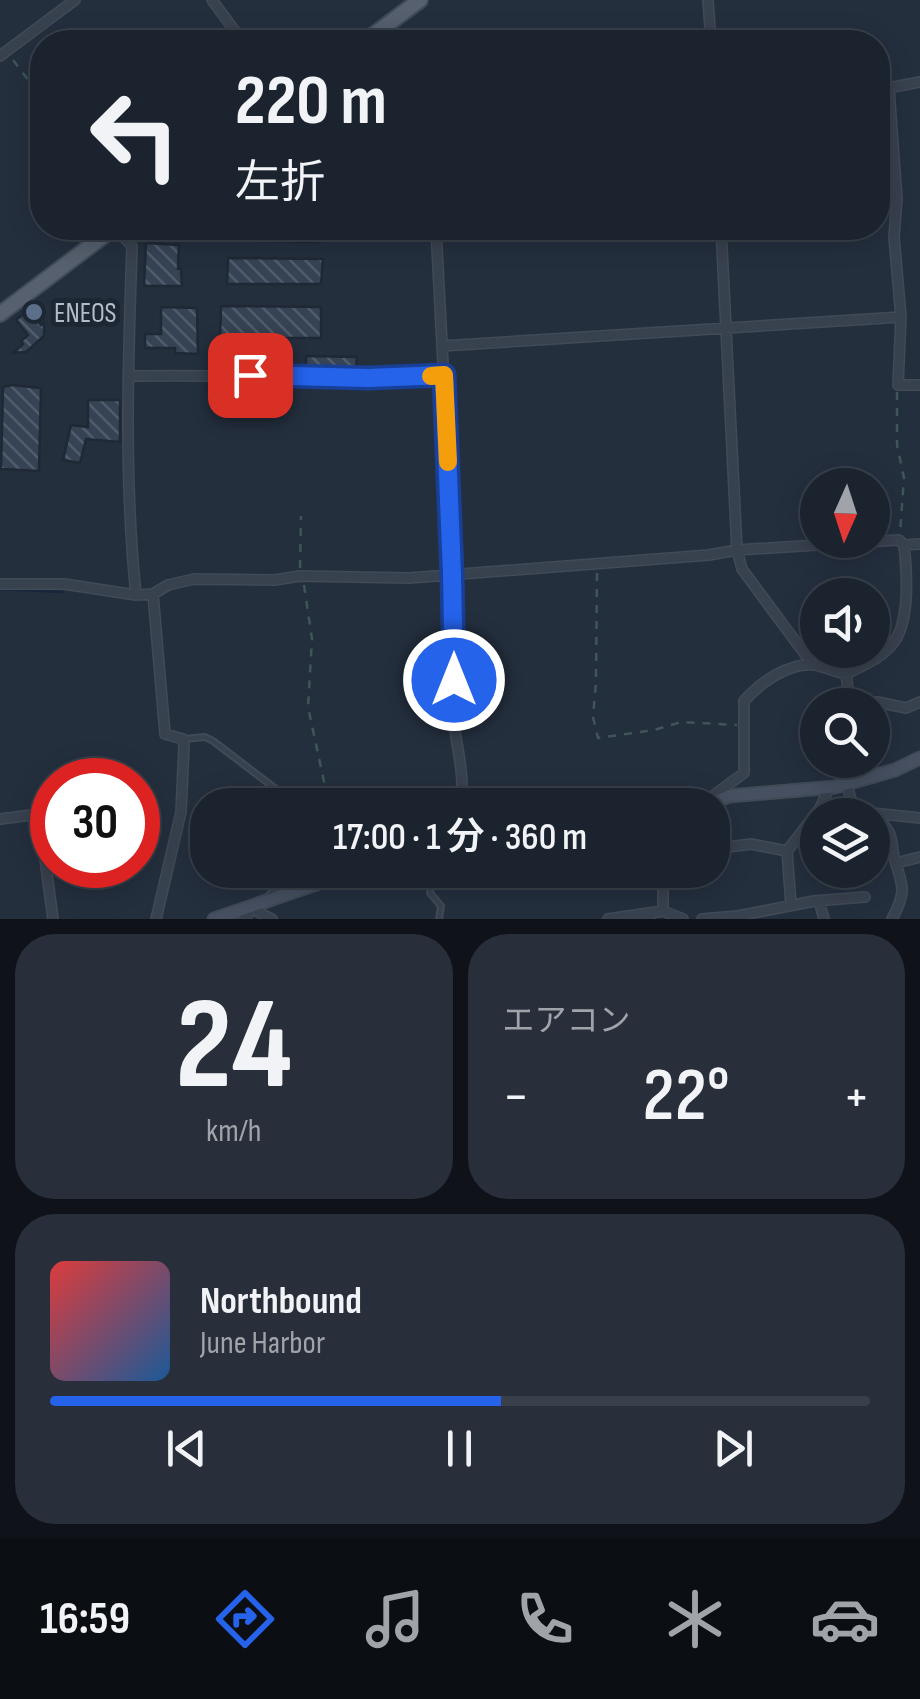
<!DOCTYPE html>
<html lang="ja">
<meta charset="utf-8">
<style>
:root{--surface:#1b232e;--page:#282f3a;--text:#f1f3f6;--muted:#a0a4aa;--line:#39404a;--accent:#2563eb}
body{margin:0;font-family:"Sofia Sans Condensed","Noto Sans JP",sans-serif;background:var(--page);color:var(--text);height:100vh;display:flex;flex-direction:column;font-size:38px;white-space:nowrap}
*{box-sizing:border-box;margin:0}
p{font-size:32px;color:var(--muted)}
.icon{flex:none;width:55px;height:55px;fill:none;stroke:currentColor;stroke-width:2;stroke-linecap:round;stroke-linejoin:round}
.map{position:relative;height:919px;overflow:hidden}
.drawer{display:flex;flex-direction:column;gap:15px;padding:15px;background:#0f1319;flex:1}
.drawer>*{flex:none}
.banner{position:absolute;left:30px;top:30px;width:860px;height:210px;border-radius:40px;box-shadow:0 5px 25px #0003,0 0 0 2px var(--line);background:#1b232e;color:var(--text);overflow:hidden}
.needle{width:65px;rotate:183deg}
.buttons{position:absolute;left:800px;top:468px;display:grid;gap:20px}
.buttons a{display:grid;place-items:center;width:90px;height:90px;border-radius:50%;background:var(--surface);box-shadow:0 5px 25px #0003,0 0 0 2px var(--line);font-size:50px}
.speed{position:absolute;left:30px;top:758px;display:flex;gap:20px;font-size:50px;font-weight:700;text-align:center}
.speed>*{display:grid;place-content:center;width:130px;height:130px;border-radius:50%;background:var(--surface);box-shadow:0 5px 25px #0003,0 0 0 2px var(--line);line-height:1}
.speed .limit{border:15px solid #d22;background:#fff;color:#111}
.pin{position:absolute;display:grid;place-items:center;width:85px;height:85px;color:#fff;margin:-42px;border-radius:20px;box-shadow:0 5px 15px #0006}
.me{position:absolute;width:110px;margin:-55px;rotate:0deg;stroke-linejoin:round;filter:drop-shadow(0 0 8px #0008)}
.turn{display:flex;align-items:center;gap:35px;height:210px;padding:0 40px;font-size:45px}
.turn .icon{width:130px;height:130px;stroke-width:2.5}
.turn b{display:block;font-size:70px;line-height:85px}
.big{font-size:75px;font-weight:600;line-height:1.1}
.drawer .card{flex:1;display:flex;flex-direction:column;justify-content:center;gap:15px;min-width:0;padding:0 35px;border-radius:40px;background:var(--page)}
.drawer .dial{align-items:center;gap:0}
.dial b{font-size:130px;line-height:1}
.song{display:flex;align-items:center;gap:30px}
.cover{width:120px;height:120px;border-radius:15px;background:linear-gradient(135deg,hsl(0 70% 55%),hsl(210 70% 35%))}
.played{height:10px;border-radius:5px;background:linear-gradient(90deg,var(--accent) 55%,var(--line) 55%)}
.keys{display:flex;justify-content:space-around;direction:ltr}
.heat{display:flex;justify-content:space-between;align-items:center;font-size:55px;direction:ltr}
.drawer .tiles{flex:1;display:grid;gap:15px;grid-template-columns:1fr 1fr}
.card:last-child{grid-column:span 2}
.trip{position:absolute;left:190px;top:788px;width:540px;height:100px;border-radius:40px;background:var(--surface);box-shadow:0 5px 25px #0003,0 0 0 2px var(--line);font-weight:600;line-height:100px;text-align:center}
.menu{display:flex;height:160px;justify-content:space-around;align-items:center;background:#0b0e12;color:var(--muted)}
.menu .icon{width:70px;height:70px}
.menu .current{color:var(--accent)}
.menu b{font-size:45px;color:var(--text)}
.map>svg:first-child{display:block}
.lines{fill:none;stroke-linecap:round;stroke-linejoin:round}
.stream{stroke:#17263c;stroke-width:2.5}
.building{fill:url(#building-back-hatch);stroke:#1f2835;stroke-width:2.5}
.lane-casing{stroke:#414a57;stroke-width:8}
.street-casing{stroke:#414a57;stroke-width:12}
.secondary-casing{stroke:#414a57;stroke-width:15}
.primary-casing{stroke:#414a57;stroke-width:18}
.path{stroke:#3f5557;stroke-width:2.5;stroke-dasharray:8 8;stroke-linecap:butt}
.lane{stroke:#38414e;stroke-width:4}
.street{stroke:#38414e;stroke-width:9}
.secondary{stroke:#465061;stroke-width:11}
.primary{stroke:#56606e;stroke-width:14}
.route-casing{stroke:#184099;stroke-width:25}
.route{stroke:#2563eb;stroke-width:18}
.slow{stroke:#f59e0b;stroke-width:18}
.service-dot{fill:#5c6f8a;stroke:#1d2633;stroke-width:4}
.labels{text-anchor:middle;stroke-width:10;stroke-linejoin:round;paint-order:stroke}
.poi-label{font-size:28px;fill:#b4bcc9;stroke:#1d2633;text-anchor:start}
</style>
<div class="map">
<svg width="920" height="919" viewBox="0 0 920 919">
<defs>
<pattern id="building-back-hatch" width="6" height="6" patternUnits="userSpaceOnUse" patternTransform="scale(2.5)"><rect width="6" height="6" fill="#364354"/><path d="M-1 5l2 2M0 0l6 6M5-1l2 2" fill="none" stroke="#515c6b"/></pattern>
</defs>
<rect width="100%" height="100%" fill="#242f3e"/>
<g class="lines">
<path class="stream" d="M0 589 62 592"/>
</g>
<path class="building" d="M220 228H321V242L220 240Z
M146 243 179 245 178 269H181L182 286H144Z
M228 258 323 259 321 284H227Z
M221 306 321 307V338H283V367L247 366 248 338H220Z
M161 307 197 308 198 354 175 353V348H145V334H161Z
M29 309 41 325 44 323V336L26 352 13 353 23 344 21 341 28 335 16 320Z
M306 356 357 357 356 368H306Z
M12 385 41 388 39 471 1 469 3 387Z
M88 400H120V442L86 439 80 463 63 460 71 425 88 427Z"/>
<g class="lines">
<g class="lane-casing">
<path id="lane" d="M184 739 205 737 213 741 297 805
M431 870 430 893 441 906 439 919
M269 895 293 870"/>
</g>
<g class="street-casing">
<path id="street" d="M212 0 243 42
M708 0 711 42
M0 56 75 0
M889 88 897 199 894 237 901 317
M878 90 920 82
M115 228 132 246C128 362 124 479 136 595
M436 228C444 387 454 547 453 707 453 739 467 773 460 805
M721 228 737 550 742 569 813 665
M442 346 901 317 898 385H920
M128 376C233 374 339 380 444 375
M0 584H64L136 595 153 594 168 585 194 579 275 580 300 576 409 578 709 555 737 550 899 540 904 545 920 544
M153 594 165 734 183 739 184 747 181 812 156 919
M850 703 877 702 906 708 920 702
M850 705 846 674C862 666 884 657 894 642 910 620 907 572 904 545
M855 781V760
M846 783 852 802C865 809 882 819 889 832 893 840 892 849 894 857 902 886 908 889 892 919
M703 803 744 773V701C761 682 789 662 815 665 825 667 836 672 846 674
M872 813 920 818
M0 819 39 814 53 919
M712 849 751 844 787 851 791 905
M787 851 820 808 829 788
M896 863 920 857
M819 901 824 919
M663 911 683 919
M244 919 255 906 258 912 272 919
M608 919 649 913
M650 919 649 913 663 911V870
M702 919 738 916 814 901 865 897"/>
</g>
<g class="secondary-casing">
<path id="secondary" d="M706 805 729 796 835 787 895 770 920 758
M214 919 357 870"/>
</g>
<g class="primary-casing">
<path id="primary" d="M364 42 420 0
M0 314 114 228"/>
</g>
<path class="path" d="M13 60 42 98
M897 392V445L904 478 900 533
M300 568 301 516
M597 573 596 682 593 717 598 738 654 730 681 722 737 725
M304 585 312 639 308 707 329 805"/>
<use href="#lane" class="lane"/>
<use href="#street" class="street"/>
<use href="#secondary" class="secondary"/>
<use href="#primary" class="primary"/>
</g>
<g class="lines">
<g class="route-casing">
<path id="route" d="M250 375 368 378 444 375 452 574 454 680"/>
</g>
<use href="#route" class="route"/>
<path class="slow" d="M431 376 444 375 448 462"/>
</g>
<circle class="service-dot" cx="34" cy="312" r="10"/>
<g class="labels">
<g class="poi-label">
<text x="54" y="322">ENEOS</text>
</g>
</g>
</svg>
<div class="buttons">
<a><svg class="needle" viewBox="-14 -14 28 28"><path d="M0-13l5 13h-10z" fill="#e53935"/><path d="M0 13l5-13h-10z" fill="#a0a4aa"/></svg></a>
<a><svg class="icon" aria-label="sound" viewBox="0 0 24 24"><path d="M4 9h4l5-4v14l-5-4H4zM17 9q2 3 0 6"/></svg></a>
<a><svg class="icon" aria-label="search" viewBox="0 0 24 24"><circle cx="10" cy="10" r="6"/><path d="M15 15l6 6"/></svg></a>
<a><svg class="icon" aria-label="layers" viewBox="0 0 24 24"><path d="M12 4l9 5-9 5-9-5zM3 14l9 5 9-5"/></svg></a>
</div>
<div class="speed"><div class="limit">30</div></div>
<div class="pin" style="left:250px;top:375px;background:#d93025"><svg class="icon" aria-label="arrive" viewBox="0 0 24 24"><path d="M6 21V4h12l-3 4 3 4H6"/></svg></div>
<svg class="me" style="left:454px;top:680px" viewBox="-20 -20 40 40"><circle r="17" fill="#2563eb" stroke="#fff" stroke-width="3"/><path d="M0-11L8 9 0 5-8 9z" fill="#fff"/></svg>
<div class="trip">17:00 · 1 分 · 360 m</div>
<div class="banner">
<div class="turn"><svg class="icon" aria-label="left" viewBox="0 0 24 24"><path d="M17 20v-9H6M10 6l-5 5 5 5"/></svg><div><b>220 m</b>左折</div></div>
</div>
</div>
<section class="drawer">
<div class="tiles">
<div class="card dial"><b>24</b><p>km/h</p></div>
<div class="card"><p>エアコン</p>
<div class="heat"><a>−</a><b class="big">22°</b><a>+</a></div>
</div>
<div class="card">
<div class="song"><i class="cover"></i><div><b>Northbound</b><p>June Harbor</p></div></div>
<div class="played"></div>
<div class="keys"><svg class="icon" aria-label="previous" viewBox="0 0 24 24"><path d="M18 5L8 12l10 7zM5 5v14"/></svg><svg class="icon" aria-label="pause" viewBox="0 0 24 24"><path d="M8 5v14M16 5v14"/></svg><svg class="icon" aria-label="next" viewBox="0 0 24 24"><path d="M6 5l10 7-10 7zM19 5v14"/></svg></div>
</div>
</div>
</section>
<nav class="menu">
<b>16:59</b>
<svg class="icon current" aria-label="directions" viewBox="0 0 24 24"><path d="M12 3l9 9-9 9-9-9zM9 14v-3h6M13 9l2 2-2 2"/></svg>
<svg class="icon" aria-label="music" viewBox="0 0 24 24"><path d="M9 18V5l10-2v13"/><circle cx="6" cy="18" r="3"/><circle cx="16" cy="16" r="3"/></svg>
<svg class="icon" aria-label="phone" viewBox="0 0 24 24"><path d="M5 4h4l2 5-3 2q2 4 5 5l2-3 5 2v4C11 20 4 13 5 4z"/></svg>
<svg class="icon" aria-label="climate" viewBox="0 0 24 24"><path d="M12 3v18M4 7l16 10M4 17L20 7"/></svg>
<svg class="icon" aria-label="car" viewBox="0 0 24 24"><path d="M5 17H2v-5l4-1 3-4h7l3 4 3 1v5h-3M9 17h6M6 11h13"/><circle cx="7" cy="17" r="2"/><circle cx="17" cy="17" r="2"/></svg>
</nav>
